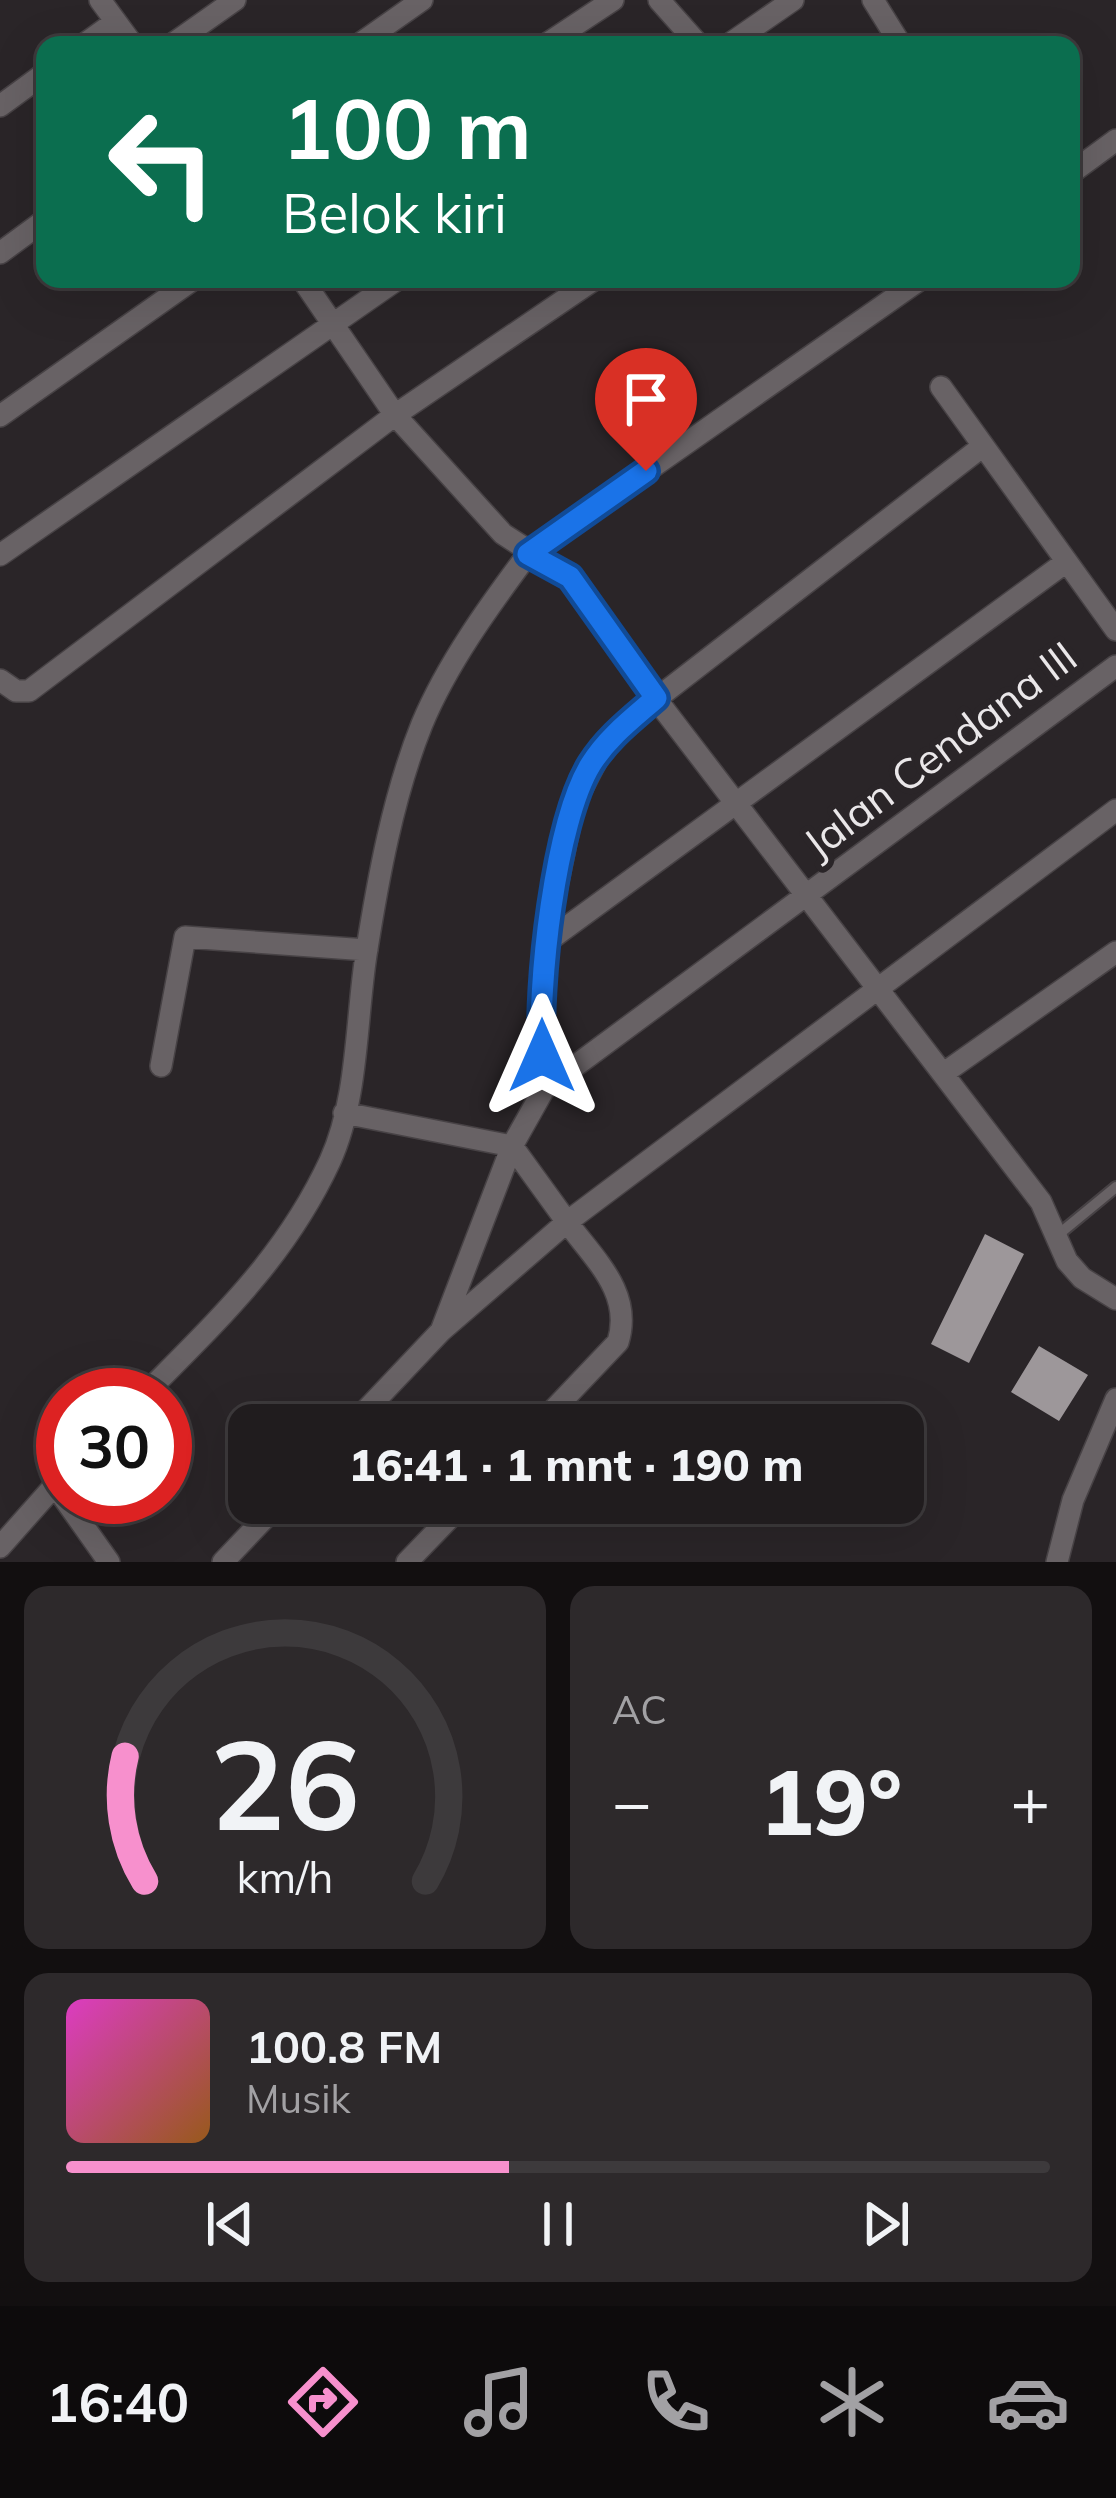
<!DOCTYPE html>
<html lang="id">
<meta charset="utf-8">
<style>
:root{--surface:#201c1e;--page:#2d292b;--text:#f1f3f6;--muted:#a2a1a4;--line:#3d3a3c;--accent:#f790cd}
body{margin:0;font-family:Mulish,sans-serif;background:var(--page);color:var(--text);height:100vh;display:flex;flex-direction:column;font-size:45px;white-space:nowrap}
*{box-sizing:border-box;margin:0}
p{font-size:39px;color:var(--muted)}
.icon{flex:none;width:66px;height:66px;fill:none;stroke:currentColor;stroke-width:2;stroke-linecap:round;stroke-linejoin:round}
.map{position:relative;height:1562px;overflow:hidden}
.sheet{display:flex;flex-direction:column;gap:24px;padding:24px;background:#120f10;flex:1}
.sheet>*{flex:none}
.banner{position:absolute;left:36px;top:36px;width:1044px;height:252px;border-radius:24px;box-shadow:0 12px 48px #0002,0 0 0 3px var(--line);background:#0b6e4f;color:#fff;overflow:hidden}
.speed{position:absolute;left:36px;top:1368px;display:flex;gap:24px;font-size:60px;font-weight:700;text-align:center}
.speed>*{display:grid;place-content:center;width:156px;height:156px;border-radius:50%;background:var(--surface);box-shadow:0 12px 48px #0002,0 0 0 3px var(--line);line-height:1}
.speed .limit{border:18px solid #d22;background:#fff;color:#111}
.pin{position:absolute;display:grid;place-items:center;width:102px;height:102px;color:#fff;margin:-123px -51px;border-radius:50% 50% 50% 0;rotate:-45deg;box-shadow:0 0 12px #0007}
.pin .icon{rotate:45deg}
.me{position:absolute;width:132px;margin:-66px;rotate:0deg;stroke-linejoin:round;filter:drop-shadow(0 0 9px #0008)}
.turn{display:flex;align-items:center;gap:42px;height:252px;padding:0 48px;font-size:54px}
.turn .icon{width:156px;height:156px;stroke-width:2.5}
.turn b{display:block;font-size:84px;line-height:102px}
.big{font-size:90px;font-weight:800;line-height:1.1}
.sheet .tile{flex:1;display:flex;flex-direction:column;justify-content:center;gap:18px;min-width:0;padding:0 42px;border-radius:24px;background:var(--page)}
.sheet .dial{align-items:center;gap:0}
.dial svg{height:312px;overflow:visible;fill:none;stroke:var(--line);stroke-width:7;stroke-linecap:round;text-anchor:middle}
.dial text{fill:var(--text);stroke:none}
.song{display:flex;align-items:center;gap:36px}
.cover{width:144px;height:144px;border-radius:18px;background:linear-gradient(135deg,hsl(310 70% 55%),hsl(30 70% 35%))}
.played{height:12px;border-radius:6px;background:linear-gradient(90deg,var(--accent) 45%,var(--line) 45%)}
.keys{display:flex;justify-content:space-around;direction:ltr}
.heat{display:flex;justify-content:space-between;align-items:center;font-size:66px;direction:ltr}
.sheet .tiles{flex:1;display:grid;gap:24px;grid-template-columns:1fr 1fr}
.tile:last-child{grid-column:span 2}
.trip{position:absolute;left:228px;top:1404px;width:696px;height:120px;border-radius:24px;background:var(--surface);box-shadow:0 12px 48px #0002,0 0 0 3px var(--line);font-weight:800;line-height:120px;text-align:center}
.tabs{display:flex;height:192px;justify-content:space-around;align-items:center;background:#0d0b0c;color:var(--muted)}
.tabs .icon{width:84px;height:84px}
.tabs .active{color:var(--accent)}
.tabs b{font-size:54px;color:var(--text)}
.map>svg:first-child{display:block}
.building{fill:#9d979a}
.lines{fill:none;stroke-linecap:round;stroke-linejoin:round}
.lane-casing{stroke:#474245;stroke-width:14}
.street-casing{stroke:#474245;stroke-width:24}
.lane{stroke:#686265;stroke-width:10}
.street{stroke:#686265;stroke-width:21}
.route-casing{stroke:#114b97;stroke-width:30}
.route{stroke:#1a73e8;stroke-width:21}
.labels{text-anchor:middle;stroke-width:12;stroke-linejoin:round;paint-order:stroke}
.street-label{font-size:42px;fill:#eae7e9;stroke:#2a2528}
</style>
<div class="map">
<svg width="1116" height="1562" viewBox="0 0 1116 1562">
<rect width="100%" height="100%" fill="#2a2528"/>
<path class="building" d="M985 1234 1024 1254 969 1363 931 1344Z
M1039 1346 1088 1375 1059 1421 1011 1392Z"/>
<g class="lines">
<g class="lane-casing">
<path id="lane" d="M1059 1234 1116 1187"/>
</g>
<g class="street-casing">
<path id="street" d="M100 0 133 45
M659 0 699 45
M873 0 901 45
M83 45 115 22
M171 45 235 0
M358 45 422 0
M545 45 613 0
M728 45 793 0
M0 106 45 73
M1071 173 1116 140
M0 253 45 220
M302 279 395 415 503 534 570 577 656 699 1041 1202 1067 1261 1082 1278 1116 1299
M941 387 1116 630
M0 416 194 279
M0 555 398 279
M0 680 16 691H29L395 415 595 279
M545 943 1066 562
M161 1066 185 937 367 950
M944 1073 1116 952
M544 1089 1116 666
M344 1113 512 1146 567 1222 1116 810
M441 1331 512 1146 544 1089 539 1023 545 943 574 804 606 742 656 699 983 446
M144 1395C218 1320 285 1258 330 1161 358 1100 356 1020 366 955 378 879 393 796 422 724 447 664 489 606 528 554L921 279
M352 1425 441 1331 567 1222C595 1260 633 1293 618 1342L539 1425
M63 1497 109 1562
M0 1547 63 1476
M223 1562 279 1503
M407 1562 464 1503
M1057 1562 1073 1500 1116 1399"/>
</g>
<use href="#lane" class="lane"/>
<use href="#street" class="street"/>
</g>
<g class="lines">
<g class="route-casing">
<path id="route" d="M542 1056C537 987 555 822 591 764 608 737 632 719 656 698L570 577 528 554 646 471"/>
</g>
<use href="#route" class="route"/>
</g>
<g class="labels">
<g class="street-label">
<text transform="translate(940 750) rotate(-37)" y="15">Jalan Cendana III</text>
</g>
</g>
</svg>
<div class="speed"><div class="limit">30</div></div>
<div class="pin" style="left:646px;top:471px;background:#d93025"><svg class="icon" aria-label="arrive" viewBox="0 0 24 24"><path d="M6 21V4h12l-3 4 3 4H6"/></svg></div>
<svg class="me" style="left:542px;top:1056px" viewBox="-20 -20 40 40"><path d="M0-17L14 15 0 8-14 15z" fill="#1a73e8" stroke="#fff" stroke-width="4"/></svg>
<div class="trip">16:41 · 1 mnt · 190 m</div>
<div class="banner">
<div class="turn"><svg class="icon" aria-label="left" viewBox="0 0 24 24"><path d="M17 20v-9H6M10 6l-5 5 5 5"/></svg><div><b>100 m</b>Belok kiri</div></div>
</div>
</div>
<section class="sheet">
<div class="tiles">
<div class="tile dial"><svg viewBox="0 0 100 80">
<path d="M14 69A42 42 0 1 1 86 69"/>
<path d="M14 69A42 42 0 0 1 9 37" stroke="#f790cd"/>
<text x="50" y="56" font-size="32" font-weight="700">26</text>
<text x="50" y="72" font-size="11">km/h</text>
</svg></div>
<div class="tile"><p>AC</p>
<div class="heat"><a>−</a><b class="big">19°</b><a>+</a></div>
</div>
<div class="tile">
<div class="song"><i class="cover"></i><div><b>100.8 FM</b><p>Musik</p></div></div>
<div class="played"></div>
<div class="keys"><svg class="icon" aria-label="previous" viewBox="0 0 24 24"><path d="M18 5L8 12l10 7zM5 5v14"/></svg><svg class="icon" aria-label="pause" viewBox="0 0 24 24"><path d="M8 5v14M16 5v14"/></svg><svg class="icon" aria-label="next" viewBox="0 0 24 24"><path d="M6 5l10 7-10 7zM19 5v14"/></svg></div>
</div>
</div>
</section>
<nav class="tabs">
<b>16:40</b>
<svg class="icon active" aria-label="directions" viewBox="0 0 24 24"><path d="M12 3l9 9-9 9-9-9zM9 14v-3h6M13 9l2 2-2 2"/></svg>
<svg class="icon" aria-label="music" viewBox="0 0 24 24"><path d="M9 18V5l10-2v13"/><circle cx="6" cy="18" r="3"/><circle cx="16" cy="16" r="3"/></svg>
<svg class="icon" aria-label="phone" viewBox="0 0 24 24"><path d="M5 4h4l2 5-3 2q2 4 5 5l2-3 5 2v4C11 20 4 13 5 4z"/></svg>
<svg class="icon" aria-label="climate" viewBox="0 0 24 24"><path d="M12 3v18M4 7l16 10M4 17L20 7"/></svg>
<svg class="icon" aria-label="car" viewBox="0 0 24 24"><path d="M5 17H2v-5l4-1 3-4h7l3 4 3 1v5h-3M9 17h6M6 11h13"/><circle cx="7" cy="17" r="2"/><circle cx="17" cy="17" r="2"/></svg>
</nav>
